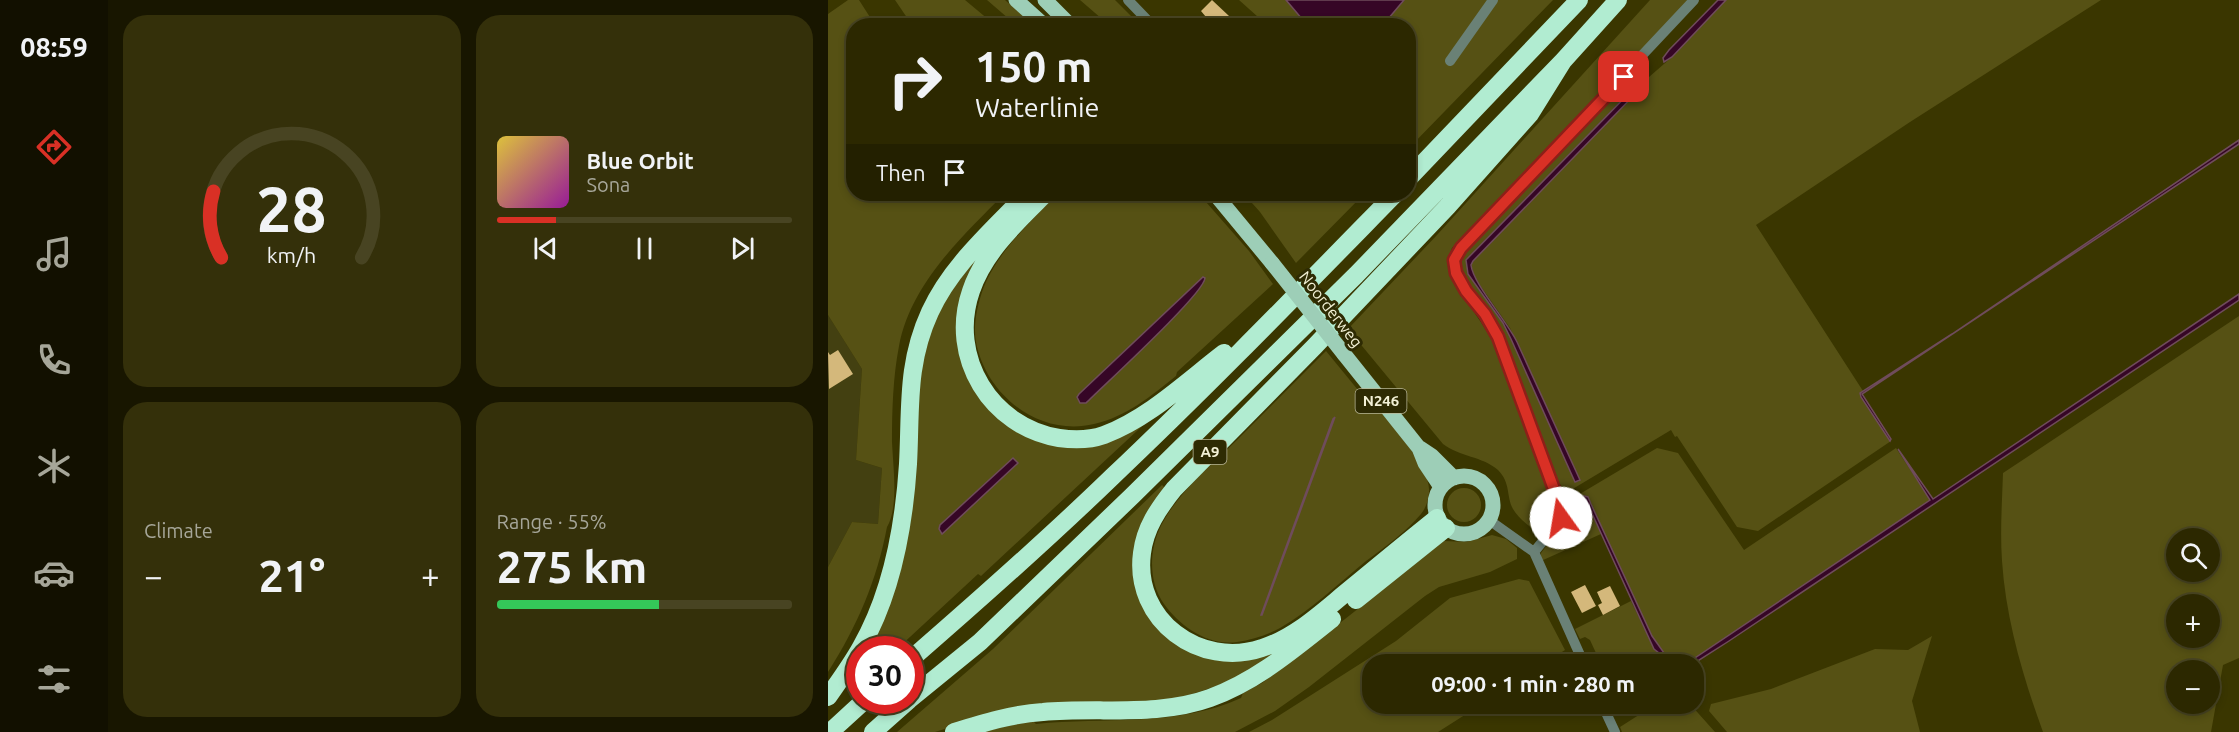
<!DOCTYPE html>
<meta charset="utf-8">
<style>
:root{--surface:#2c2800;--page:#34300a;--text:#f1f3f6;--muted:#a6a699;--line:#484422;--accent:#d93025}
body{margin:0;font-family:Ubuntu,sans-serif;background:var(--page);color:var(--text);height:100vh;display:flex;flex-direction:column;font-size:22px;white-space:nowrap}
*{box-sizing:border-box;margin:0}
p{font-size:20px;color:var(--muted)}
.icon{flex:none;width:33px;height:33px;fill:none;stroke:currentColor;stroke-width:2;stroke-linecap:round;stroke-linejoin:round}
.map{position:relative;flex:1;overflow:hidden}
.panel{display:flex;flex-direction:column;gap:15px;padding:15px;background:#181600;width:720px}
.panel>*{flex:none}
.banner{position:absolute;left:18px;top:18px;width:570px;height:183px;border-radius:24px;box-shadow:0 3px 9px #0003,0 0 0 2px var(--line);background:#2c2800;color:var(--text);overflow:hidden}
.controls{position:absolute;left:1338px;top:528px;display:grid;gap:12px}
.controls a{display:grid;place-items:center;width:54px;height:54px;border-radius:50%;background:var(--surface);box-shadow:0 3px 9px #0003,0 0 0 2px var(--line);font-size:30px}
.speed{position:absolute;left:18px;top:636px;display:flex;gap:12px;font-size:30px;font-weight:700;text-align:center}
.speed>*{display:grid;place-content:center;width:78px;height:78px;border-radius:50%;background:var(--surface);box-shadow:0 3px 9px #0003,0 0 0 2px var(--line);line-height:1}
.speed .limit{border:9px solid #d22;background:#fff;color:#111}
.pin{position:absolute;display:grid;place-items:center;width:51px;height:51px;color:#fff;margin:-26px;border-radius:12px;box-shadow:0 3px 9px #0006}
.me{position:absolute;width:66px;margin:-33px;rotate:347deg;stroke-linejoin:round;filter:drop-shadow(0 0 4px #0008)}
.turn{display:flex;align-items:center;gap:21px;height:126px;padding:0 30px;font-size:27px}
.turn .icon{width:78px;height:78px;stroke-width:2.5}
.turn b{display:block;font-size:42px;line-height:51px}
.then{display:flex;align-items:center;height:57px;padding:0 30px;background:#0003;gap:12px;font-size:22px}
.big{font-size:45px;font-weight:700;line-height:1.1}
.panel .widget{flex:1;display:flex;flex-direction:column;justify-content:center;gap:9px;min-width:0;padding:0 21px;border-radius:24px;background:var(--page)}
.panel .dial{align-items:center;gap:0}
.dial svg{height:156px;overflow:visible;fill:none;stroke:var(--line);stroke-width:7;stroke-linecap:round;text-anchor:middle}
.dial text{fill:var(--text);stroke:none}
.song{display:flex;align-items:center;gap:18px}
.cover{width:72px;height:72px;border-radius:9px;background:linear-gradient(135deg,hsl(50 70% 55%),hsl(300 70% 35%))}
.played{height:6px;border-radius:3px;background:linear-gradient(90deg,var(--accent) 20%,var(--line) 20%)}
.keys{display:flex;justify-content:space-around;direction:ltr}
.heat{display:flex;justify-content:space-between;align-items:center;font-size:33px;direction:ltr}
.charge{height:9px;border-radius:4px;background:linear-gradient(90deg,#34c759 55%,var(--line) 0)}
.panel .tiles{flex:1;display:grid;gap:15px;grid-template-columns:repeat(2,1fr)}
.trip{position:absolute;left:534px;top:654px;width:342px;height:60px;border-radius:24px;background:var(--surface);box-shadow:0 3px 9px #0003,0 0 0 2px var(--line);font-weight:700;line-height:60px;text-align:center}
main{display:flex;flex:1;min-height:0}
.tabs{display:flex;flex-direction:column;width:108px;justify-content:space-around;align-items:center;background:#121000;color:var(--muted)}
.tabs .icon{width:42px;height:42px}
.tabs .selected{color:var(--accent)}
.tabs b{font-size:27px;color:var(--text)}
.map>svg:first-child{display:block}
.built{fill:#434011}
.green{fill:#565114;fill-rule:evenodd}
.water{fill:#360626;stroke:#6f4c5b;stroke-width:1.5}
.building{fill:#d4b87b}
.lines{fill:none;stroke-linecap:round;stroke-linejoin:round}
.minor{stroke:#6a8176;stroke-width:10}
.primary{stroke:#9dceb7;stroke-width:15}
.motorway{stroke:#b1ecd1;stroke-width:18}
.primary-bridge{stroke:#9dceb7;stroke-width:15}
.route-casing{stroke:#8d1f18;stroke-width:15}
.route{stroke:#d93025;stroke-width:10}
.labels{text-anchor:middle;stroke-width:6;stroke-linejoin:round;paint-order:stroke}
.shield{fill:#2e2b03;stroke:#b8b697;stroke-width:1.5}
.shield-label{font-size:15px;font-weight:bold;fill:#f3f1d6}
.street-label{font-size:16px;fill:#f3f1d6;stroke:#2e2b03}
</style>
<main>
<nav class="tabs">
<b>08:59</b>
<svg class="icon selected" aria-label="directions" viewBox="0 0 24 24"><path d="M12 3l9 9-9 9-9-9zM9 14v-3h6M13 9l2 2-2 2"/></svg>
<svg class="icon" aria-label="music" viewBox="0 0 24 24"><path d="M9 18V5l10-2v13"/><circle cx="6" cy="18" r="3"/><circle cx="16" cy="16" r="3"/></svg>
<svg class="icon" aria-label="phone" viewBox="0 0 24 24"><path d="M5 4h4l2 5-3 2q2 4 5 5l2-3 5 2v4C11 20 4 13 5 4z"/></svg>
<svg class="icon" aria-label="climate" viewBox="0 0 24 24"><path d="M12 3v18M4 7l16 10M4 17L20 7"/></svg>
<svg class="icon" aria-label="car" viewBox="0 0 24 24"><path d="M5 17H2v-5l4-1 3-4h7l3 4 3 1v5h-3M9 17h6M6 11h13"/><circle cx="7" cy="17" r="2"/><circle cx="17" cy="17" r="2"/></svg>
<svg class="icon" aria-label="filters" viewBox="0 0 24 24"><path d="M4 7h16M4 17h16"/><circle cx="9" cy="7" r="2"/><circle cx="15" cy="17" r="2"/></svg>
</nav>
<section class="panel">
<div class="tiles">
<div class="widget dial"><svg viewBox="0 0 100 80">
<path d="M14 69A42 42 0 1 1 86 69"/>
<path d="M14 69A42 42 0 0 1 10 35" stroke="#d93025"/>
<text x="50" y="56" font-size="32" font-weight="700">28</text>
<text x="50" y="72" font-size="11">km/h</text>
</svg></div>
<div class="widget">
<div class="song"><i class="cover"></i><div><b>Blue Orbit</b><p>Sona</p></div></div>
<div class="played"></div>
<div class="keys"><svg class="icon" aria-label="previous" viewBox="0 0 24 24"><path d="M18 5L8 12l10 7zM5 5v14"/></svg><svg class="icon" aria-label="pause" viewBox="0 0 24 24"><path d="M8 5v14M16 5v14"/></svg><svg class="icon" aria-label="next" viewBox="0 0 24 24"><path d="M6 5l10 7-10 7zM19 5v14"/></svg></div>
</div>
<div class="widget"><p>Climate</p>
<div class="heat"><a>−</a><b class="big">21°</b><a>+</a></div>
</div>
<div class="widget"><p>Range · 55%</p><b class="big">275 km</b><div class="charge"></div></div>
</div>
</section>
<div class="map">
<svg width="1411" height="732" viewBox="0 0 1411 732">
<rect width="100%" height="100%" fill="#3a3600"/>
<path class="built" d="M0 315 34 369 28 460 54 468 50 524 24 522 0 567Z"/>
<path class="green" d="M20 0H31L47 25 26 26V194H176C134 237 83 283 71 346 65 377 64 410 64 442 65 466 71 507 59 527 49 580 29 627 0 672V567L24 522 50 524 54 468 28 460 34 369 0 315V14Z
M67 0H137L167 25H84Z
M159 0H177L206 25H188Z
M252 0H287L312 25H281Z
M411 0H725L581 148 580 26 439 25Z
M822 0H863L624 248 619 262C631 297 659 325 674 359 693 402 705 450 723 495 727 511 725 519 716 533L713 534C705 530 690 518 685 509 678 496 683 483 670 470 654 456 632 457 615 444L520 329 609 235Z
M898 0H1273L1082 122 928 225 1035 391 1032 395 1063 441 930 531 909 527 849 436 847 437 843 430 743 490 741 488 734 487 732 484 728 485 674 336 666 319 632 273 634 250 807 72 812 70 821 77 844 57ZM811 82 815 86 645 261 643 265 647 278 682 328 752 480 750 482H747L683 339 675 323 647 284 638 260Z
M228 194H371L421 251 445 284 349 372 348 376C323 396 298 417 266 424 211 437 158 395 148 342 145 326 149 307 154 292 167 254 202 223 228 194Z
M416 194H536L468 263 432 212Z
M159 247 137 366 223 441 325 416 153 576 150 574 69 649 38 650 70 576 82 526 95 345 120 289Z
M1411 316V658L1395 665 1383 732H1215C1195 677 1178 620 1174 561 1172 532 1174 502 1175 473ZM1348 538H1382V572H1348ZM1348 604H1382V638H1348ZM1348 670H1382V704H1348Z
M498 351 539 401 544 402C561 422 604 467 601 493 600 501 598 508 593 514 578 532 557 547 538 561 510 584 483 610 452 628 439 635 423 640 409 642 379 646 352 626 336 604 321 583 321 553 331 530 347 495 381 467 408 441 438 411 468 381 498 351Z
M829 448 850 453 916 550 1068 448 1102 500 861 663 854 664 836 653 824 636 760 497 756 498 773 534 713 561V553L743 513 742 510 745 507 743 503 747 501 745 498Z
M334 485 339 490 308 557 351 641 445 648 446 657C414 677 381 691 344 699L167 713 107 732H69L165 649Z
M619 505a17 17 0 1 1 34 0a17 17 0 1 1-34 0Z
M664 535 678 539 689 548V559L662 572 611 587 597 596 481 687 447 711 407 732H152L205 721 208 724C276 717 350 727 413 698L415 693 434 683 465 660 616 541 639 542Z
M691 579 701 581 737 650 715 664H544V704H654L610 732H421L444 720 568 641 622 598Z
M803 601 826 649 845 664H773L762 640 757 637 752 639 747 629Z
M1104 636 1084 701 1092 732H899L881 711 883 704 943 689 1047 649 1080 650Z
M828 704H862L887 732H794L792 727Z"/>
<path class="water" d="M458 0H576L555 25 480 26Z
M890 0H898L844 57 836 62 835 58 841 50Z
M812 82 815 86 645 261 643 265C645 284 679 321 689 342L752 480 747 482 683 339 675 323 640 274 638 260Z
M1411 140V144L1034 394 1063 439 1062 441 1033 397 1032 393 1124 334Z
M375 277 377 278C376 294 276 385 258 403H252L249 397 251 394Z
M1411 294V300L901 641 865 664H858L1102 500 1070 449 1105 499Z
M507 417 434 615H433L505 419Z
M185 458 190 463 114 534 111 529 112 525Z
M756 496 760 497 763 504 824 636 836 653 854 664H845L826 649Z"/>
<path class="building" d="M384 0 401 16 391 26H369L378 17 373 11Z
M10 350 25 374 1 389 0 352 2 355Z
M757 585 768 606 754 613 743 592Z
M782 586 792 606 775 615 770 605 774 603 769 592Z"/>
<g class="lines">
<path class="minor" d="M300 0 325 26
M622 61 665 0
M661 520 706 552 756 664
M706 552 729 524 734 511 670 337C661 321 624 276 626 260 627 257 631 251 633 248L866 0
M774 704 787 732"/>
<path class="primary" d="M188 0 217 26
M217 0 243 26
M387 194 444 263
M516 354 591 448 597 463 613 487
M592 448 604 456 626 478
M607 505a29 29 0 1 1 58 0a29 29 0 1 1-58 0Z"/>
<path class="motorway" d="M217 25V26
M580 179 751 0
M217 194C189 222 156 252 143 291 120 357 163 427 231 438 245 440 262 440 276 435 321 418 358 382 396 353
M609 518C579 542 550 566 521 590 494 612 467 638 434 648 372 669 305 620 314 553 317 528 330 509 346 489L486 347 620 206 702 114 735 61
M528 600 618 528
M82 660C151 600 219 540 284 477 381 385 474 289 567 194
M0 697C11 681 23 665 33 647 64 593 76 526 80 464 83 409 78 364 102 312 122 268 160 234 193 200
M82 699 152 642 304 496 528 275 735 61 790 0
M2 732 37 700
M45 732 81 700
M126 732C155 723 184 714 215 712 269 707 330 717 382 698 429 681 466 649 504 619"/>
<path class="primary-bridge" d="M444 263 516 354"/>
</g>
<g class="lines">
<g class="route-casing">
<path id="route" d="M733 518 734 511 670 337 657 314 638 291 628 273 626 260 633 248 796 77"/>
</g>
<use href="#route" class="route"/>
</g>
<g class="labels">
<g class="shield">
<rect x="527.5" y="389" width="51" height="24" rx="4.5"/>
<rect x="365.5" y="440" width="33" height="24" rx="4.5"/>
</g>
<g class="shield-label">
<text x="553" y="406">N246</text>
<text x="382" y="457">A9</text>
</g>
<g class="street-label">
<text transform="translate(503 309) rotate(52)" y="6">Noorderweg</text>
</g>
</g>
</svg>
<div class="controls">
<a><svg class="icon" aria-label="search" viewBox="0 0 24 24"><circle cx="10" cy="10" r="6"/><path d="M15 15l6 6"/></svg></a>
<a>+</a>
<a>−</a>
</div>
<div class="speed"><div class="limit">30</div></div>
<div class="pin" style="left:796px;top:77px;background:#d93025"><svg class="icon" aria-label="arrive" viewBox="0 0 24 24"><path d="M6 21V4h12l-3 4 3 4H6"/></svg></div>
<svg class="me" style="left:733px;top:518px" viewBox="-20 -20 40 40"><circle r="19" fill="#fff"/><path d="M0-13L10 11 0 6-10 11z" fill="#d93025"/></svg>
<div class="trip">09:00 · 1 min · 280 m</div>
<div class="banner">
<div class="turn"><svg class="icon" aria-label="right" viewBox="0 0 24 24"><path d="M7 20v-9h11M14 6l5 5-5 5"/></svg><div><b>150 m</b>Waterlinie</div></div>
<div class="then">Then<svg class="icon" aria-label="arrive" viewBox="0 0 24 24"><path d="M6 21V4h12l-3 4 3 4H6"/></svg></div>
</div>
</div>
</main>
